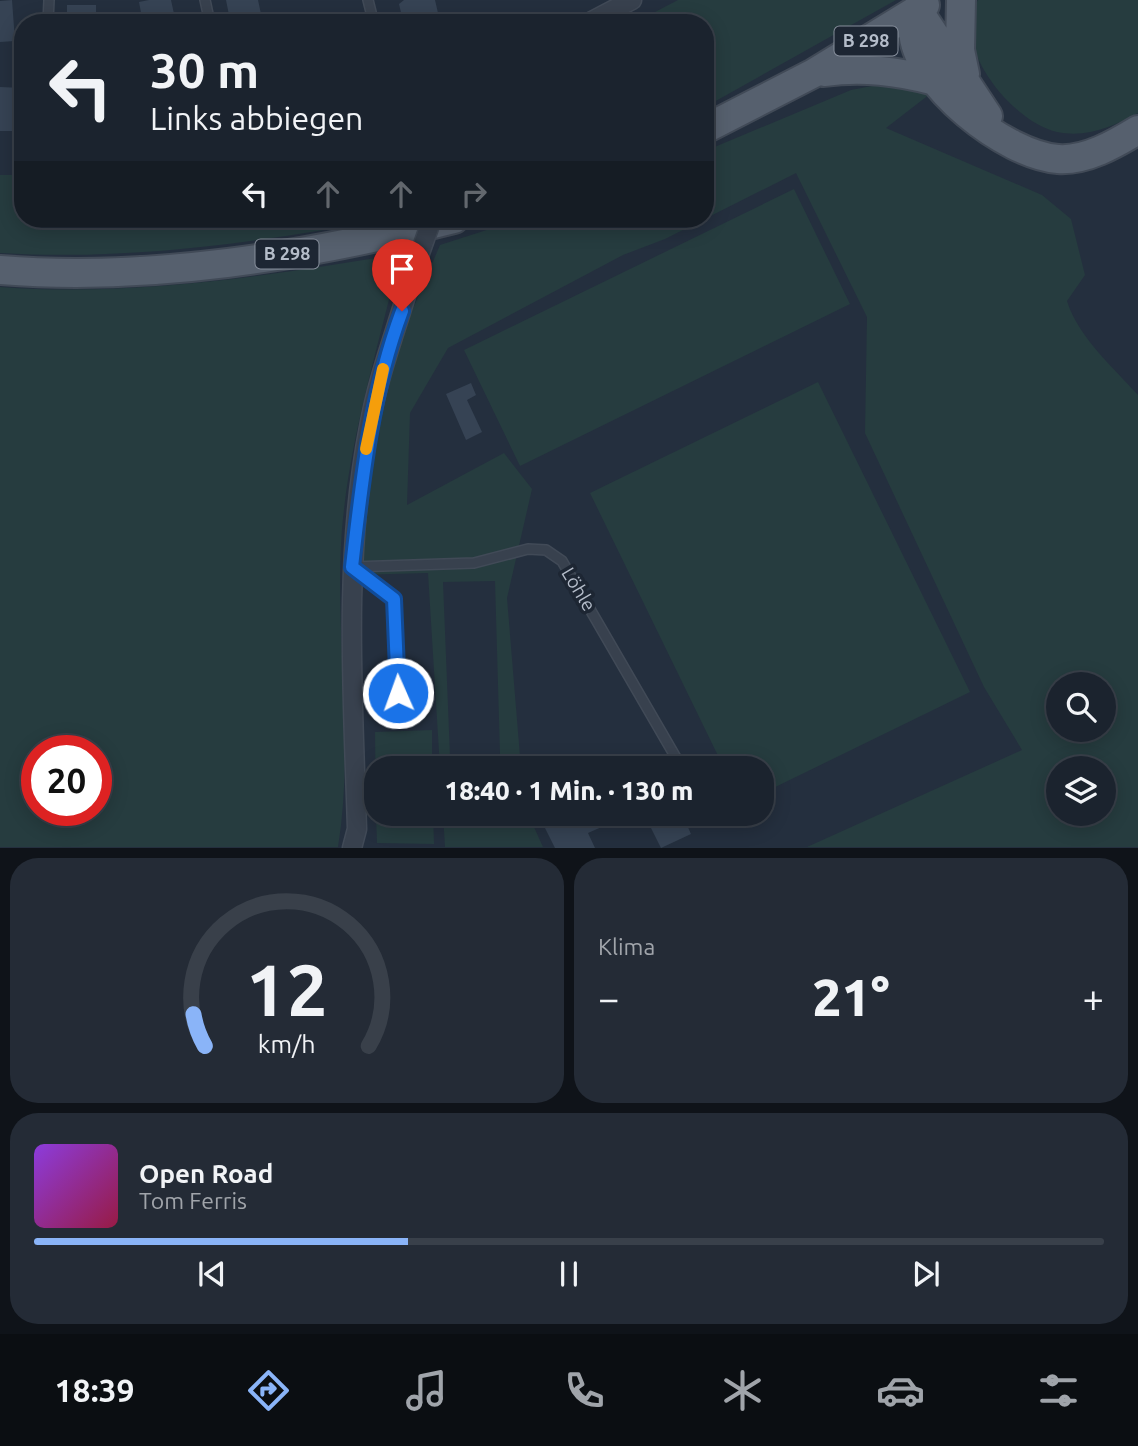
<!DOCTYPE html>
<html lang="de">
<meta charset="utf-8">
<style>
:root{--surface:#1b232e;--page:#242b36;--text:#f1f3f6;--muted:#a0a4aa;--line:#39404a;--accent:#8ab4f8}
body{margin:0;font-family:Ubuntu,sans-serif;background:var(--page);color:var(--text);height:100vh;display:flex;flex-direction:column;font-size:26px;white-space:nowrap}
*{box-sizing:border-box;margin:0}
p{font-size:23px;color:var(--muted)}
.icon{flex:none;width:38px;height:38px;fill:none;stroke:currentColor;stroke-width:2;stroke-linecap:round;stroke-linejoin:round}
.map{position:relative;height:848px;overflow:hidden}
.drawer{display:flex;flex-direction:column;gap:10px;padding:10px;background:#0f1319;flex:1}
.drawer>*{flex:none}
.guide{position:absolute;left:14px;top:14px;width:700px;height:214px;border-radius:28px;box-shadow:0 4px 18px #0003,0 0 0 2px var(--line);background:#1b232e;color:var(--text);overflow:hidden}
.buttons{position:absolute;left:1046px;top:672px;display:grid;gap:14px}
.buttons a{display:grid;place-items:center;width:70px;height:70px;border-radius:50%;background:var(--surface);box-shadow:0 4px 18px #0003,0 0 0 2px var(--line);font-size:35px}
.speed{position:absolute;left:21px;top:735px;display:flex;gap:14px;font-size:35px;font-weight:700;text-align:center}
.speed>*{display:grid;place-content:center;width:91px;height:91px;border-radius:50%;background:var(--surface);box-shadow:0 4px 18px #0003,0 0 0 2px var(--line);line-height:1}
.speed .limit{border:10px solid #d22;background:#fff;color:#111}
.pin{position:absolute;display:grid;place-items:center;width:60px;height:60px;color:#fff;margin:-72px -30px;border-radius:50% 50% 50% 0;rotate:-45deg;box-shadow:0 0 7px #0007}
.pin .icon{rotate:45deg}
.me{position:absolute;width:77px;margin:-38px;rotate:358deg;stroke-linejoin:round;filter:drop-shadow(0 0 5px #0008)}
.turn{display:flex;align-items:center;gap:24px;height:147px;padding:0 21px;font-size:32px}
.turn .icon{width:91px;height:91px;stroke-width:2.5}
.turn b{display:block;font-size:49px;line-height:60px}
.lanes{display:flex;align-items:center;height:66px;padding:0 21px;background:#0003;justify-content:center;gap:35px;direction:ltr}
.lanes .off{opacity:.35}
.big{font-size:52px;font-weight:800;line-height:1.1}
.drawer .widget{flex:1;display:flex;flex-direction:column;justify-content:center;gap:10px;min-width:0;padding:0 24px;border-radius:28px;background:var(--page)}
.drawer .dial{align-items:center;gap:0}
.dial svg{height:182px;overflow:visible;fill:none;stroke:var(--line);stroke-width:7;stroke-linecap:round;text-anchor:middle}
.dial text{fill:var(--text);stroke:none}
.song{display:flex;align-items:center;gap:21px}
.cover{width:84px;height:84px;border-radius:10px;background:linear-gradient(135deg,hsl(270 70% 55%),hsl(340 70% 35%))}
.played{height:7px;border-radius:4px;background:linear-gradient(90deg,var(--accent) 35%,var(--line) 35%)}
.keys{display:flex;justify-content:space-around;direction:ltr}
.heat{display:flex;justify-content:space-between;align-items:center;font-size:38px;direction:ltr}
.drawer .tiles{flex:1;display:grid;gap:10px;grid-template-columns:1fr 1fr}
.widget:last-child{grid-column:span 2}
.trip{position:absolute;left:364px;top:756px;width:410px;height:70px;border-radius:28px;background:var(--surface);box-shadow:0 4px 18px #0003,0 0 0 2px var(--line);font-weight:800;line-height:70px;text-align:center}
.menu{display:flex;height:112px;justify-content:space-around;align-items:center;background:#0b0e12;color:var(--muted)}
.menu .icon{width:49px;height:49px}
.menu .current{color:var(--accent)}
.menu b{font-size:32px;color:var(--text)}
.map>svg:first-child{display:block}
.green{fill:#263c3f;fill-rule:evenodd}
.building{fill:#364354}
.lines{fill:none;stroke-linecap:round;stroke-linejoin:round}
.service-casing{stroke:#414a57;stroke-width:12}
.minor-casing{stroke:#414a57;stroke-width:21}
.primary-casing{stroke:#414a57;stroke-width:32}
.service{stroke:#38414e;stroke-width:9}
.minor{stroke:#38414e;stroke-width:18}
.primary{stroke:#56606e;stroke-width:28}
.minor-bridge-casing{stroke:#414a57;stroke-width:21;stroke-linecap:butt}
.minor-bridge{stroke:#38414e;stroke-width:18}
.route-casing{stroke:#114b97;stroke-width:18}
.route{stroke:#1a73e8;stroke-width:12}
.slow{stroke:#f59e0b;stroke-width:12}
.labels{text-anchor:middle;stroke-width:7;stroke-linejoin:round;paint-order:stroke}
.shield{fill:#1d2633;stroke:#878f9c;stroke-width:2}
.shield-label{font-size:18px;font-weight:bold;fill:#b4bcc9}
.street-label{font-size:19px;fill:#b4bcc9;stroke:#1d2633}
</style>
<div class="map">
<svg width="1138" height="848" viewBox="0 0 1138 848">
<rect width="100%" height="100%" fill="#242f3e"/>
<path class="green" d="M678 0H896L705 107V23H634Z
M978 0H1138V113C1112 127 1087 138 1057 132 1013 123 948 44 978 0Z
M882 84 930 94 886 128 1042 195 1071 219 1085 275 1067 301C1078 337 1114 368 1138 395V847H807L1022 750 984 687 865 433 867 317 796 173 665 239 623 255 448 348 410 413 407 505 504 453 532 489 507 598 521 768H440L428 573 356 575 375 420 397 346 440 245 521 219H705V151L851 90ZM495 581 500 754 450 756 443 582ZM1059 684H1104V730H1059ZM1059 768H1104V814H1059Z
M0 175H23V219H387C259 242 131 261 0 253Z
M794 189 850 304 520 466 464 350Z
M400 254C379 346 350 435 342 529 334 635 355 743 338 847H0V287C135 297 267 276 400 254ZM37 751H96V810H37Z
M818 382 970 692 761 794V768H724L590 493Z
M432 730V768H376V812L375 732Z
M376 814H433L434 844 377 843Z
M443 814H528L543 847H445Z"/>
<path class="building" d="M12 0 15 41 0 42V1Z
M149 0H171L176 23H143L139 2Z
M226 0H258L261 14 230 20Z
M404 0H435L438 13 403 21 399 4Z
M67 5H96V23H67Z
M0 87 23 88V131H0Z
M471 383 476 395 467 400 482 432 466 440 446 394Z
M548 814H631L588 833 595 848H555L540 818Z
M644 814H682L691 834 661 848Z"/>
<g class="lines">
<g class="service-casing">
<path id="service" d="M205 0 210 23
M368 0 373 20
M48 23 49 0
M352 567 474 563 528 549 546 550 562 561 682 768
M353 568 394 599 399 717"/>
</g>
<g class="minor-casing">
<path id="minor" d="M588 23 632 0
M352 848 357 829C353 695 343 559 369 427 378 376 397 328 411 279"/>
</g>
<g class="primary-casing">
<path id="primary" d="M961 0 960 50 965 74
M918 10C916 16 913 24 913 30 915 85 1006 155 1058 159 1086 161 1115 144 1138 130
M918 10 988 116
M824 72C863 67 897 71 935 81
M705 129 814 73 925 5
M0 270C151 282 307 256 454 219"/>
</g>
<use href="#service" class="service"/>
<use href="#minor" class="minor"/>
<use href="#primary" class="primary"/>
<g class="minor-bridge-casing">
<path id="minor-bridge" d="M411 279 432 219"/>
</g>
<use href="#minor-bridge" class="minor-bridge"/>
</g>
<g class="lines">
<g class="route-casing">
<path id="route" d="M398 693 394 599 352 567C362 480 371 394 402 311"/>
</g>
<use href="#route" class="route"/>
<path class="slow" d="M366 449 383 369"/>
</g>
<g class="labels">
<g class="shield">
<rect x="834.5" y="26.5" width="63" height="29" rx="5"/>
<rect x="255.5" y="239.5" width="63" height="29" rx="5"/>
</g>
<g class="shield-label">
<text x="866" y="47">B 298</text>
<text x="287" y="260">B 298</text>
</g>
<g class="street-label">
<text transform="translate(579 589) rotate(59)" y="7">Löhle</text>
</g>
</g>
</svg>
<div class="buttons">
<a><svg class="icon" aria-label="search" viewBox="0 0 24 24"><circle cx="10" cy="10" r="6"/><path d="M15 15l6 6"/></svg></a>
<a><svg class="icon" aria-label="layers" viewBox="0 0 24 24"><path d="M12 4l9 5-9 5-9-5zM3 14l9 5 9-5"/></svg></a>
</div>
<div class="speed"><div class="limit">20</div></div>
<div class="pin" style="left:402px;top:311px;background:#d93025"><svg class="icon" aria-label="arrive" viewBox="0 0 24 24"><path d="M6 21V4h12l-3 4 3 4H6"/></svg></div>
<svg class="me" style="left:398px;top:693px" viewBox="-20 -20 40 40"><circle r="17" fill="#1a73e8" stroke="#fff" stroke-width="3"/><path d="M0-11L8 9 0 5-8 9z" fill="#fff"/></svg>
<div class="trip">18:40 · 1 Min. · 130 m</div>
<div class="guide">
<div class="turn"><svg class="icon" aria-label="left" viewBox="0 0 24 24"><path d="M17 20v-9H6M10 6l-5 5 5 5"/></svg><div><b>30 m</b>Links abbiegen</div></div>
<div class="lanes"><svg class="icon" aria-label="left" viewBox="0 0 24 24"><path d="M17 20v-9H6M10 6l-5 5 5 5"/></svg><svg class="icon off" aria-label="ahead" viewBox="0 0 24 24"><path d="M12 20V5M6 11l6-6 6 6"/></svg><svg class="icon off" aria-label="ahead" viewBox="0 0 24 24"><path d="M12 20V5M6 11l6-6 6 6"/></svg><svg class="icon off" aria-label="right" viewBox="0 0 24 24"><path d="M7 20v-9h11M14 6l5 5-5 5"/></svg></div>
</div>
</div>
<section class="drawer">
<div class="tiles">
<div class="widget dial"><svg viewBox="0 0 100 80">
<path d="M14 69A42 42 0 1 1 86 69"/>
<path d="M14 69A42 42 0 0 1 9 55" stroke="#8ab4f8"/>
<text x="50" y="56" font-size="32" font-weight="700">12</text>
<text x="50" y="72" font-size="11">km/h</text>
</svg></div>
<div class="widget"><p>Klima</p>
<div class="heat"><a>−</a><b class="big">21°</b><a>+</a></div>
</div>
<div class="widget">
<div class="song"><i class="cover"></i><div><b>Open Road</b><p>Tom Ferris</p></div></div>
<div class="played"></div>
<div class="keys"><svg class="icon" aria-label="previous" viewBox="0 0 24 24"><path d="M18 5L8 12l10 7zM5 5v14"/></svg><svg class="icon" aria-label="pause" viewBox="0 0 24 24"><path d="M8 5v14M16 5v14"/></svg><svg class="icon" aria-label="next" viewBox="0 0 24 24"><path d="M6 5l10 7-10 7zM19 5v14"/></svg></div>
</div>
</div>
</section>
<nav class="menu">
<b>18:39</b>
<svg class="icon current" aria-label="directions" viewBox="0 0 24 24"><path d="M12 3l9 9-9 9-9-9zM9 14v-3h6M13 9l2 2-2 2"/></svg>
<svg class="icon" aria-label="music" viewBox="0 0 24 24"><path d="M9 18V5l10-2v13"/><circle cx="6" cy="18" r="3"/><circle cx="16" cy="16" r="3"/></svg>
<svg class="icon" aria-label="phone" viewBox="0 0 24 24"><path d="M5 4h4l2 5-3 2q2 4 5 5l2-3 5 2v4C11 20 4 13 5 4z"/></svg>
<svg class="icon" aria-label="climate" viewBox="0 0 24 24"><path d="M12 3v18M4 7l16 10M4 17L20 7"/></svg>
<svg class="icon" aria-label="car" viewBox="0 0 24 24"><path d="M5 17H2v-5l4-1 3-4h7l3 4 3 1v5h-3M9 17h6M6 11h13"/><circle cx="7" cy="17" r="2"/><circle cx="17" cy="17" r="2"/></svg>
<svg class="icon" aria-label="filters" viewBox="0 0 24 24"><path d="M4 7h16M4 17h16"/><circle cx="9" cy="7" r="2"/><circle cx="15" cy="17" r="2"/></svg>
</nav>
